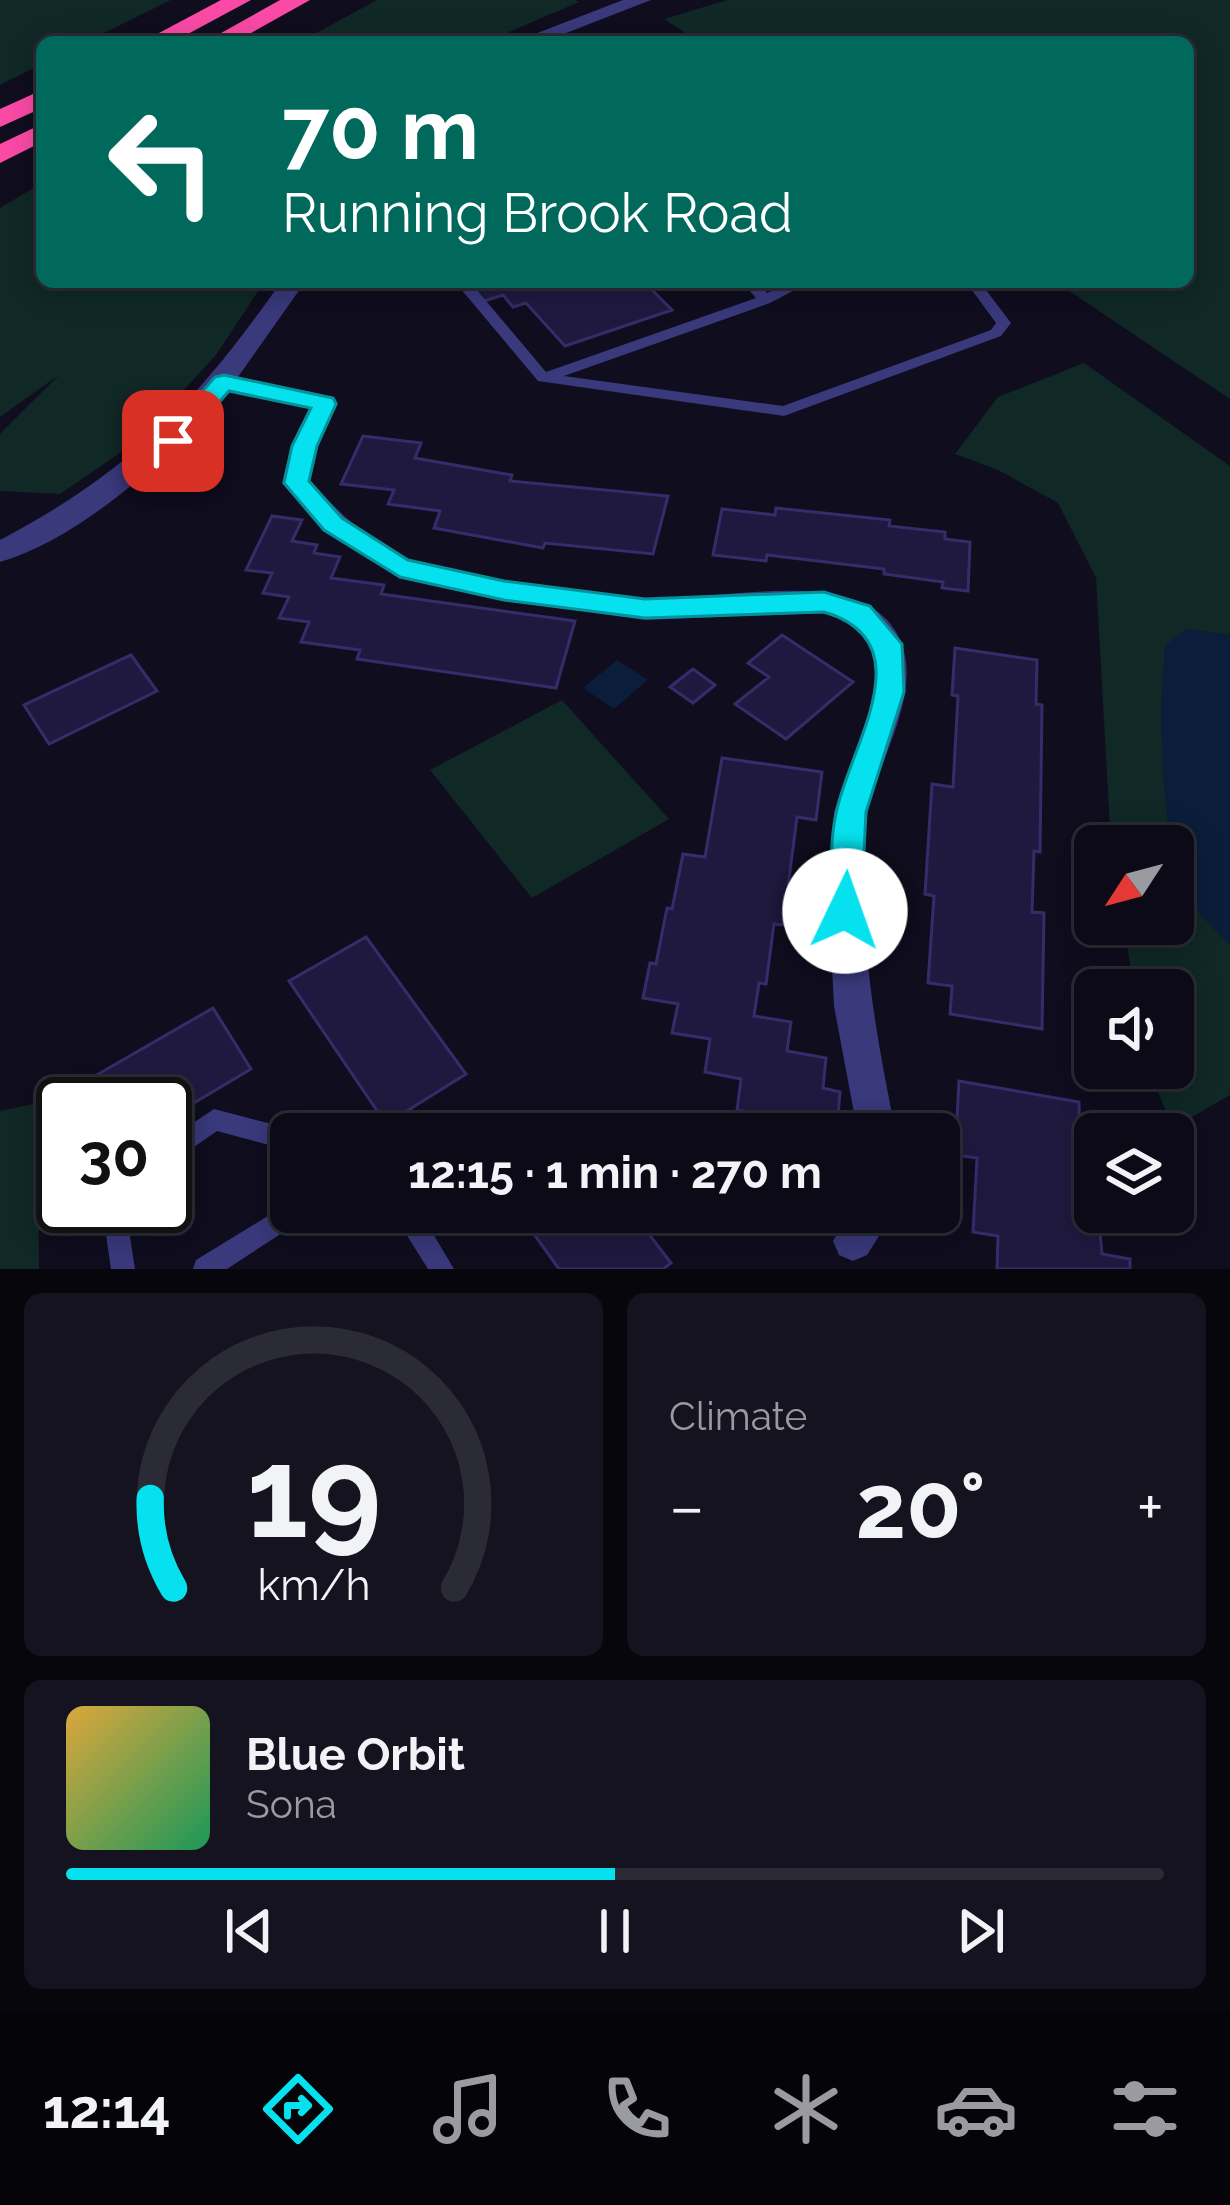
<!DOCTYPE html>
<meta charset="utf-8">
<style>
:root{--surface:#0b0a16;--page:#14131f;--text:#f1f3f6;--muted:#9a9aa1;--line:#2b2b35;--accent:#06e1ef}
body{margin:0;font-family:Raleway,sans-serif;background:var(--page);color:var(--text);height:100vh;display:flex;flex-direction:column;font-size:45px;white-space:nowrap}
*{box-sizing:border-box;margin:0}
p{font-size:39px;color:var(--muted)}
.icon{flex:none;width:66px;height:66px;fill:none;stroke:currentColor;stroke-width:2;stroke-linecap:round;stroke-linejoin:round}
.map{position:relative;height:1269px;overflow:hidden}
.panel{display:flex;flex-direction:column;gap:24px;padding:24px;background:#06060c;flex:1}
.panel>*{flex:none}
.top-card{position:absolute;left:36px;top:36px;width:1158px;height:252px;border-radius:18px;box-shadow:0 6px 30px #0003,0 0 0 3px var(--line);background:#00695c;color:#fff;overflow:hidden}
.needle{width:78px;rotate:234deg}
.buttons{position:absolute;left:1074px;top:825px;display:grid;gap:24px}
.buttons a{display:grid;place-items:center;width:120px;height:120px;border-radius:18px;background:var(--surface);box-shadow:0 6px 30px #0003,0 0 0 3px var(--line);font-size:60px}
.speed{position:absolute;left:36px;top:1077px;display:flex;gap:24px;font-size:60px;font-weight:700;text-align:center}
.speed>*{display:grid;place-content:center;width:156px;height:156px;border-radius:50%;background:var(--surface);box-shadow:0 6px 30px #0003,0 0 0 3px var(--line);line-height:1}
.speed .limit{border:6px solid #111;border-radius:18px;background:#fff;color:#111}
.pin{position:absolute;display:grid;place-items:center;width:102px;height:102px;color:#fff;margin:-51px;border-radius:24px;box-shadow:0 6px 18px #0006}
.me{position:absolute;width:132px;margin:-66px;rotate:3deg;stroke-linejoin:round;filter:drop-shadow(0 0 9px #0008)}
.turn{display:flex;align-items:center;gap:42px;height:252px;padding:0 48px;font-size:54px}
.turn .icon{width:156px;height:156px;stroke-width:2.5}
.turn b{display:block;font-size:84px;line-height:102px}
.big{font-size:90px;font-weight:700;line-height:1.1}
.panel .tile{flex:1;display:flex;flex-direction:column;justify-content:center;gap:18px;min-width:0;padding:0 42px;border-radius:18px;background:var(--page)}
.panel .dial{align-items:center;gap:0}
.dial svg{height:312px;overflow:visible;fill:none;stroke:var(--line);stroke-width:7;stroke-linecap:round;text-anchor:middle}
.dial text{fill:var(--text);stroke:none}
.song{display:flex;align-items:center;gap:36px}
.cover{width:144px;height:144px;border-radius:18px;background:linear-gradient(135deg,hsl(40 70% 55%),hsl(150 70% 35%))}
.played{height:12px;border-radius:6px;background:linear-gradient(90deg,var(--accent) 50%,var(--line) 50%)}
.keys{display:flex;justify-content:space-around;direction:ltr}
.heat{display:flex;justify-content:space-between;align-items:center;font-size:66px;direction:ltr}
.panel .tiles{flex:1;display:grid;gap:24px;grid-template-columns:1fr 1fr}
.tile:last-child{grid-column:span 2}
.trip{position:absolute;left:270px;top:1113px;width:690px;height:120px;border-radius:18px;background:var(--surface);box-shadow:0 6px 30px #0003,0 0 0 3px var(--line);font-weight:700;line-height:120px;text-align:center}
.tabs{display:flex;height:192px;justify-content:space-around;align-items:center;background:#040409;color:var(--muted)}
.tabs .icon{width:84px;height:84px}
.tabs .active{color:var(--accent)}
.tabs b{font-size:54px;color:var(--text)}
.map>svg:first-child{display:block}
.green{fill:#102826}
.water{fill:#0a1d3a}
.building{fill:#1f193f;stroke:#362c6a;stroke-width:3}
.lines{fill:none;stroke-linecap:round;stroke-linejoin:round}
.lane{fill:#39397c;fill-rule:evenodd}
.street{fill:#39397c;fill-rule:evenodd}
.highway{fill:#fa4aa6;fill-rule:evenodd}
.route{fill:#06e1ef;stroke:#04929b;stroke-width:3}
</style>
<div class="map">
<svg width="1230" height="1269" viewBox="0 0 1230 1269">
<rect width="100%" height="100%" fill="#0f0d1e"/>
<path class="green" d="M0 0H171L86 42H42V64L0 85Z
M377 0H575L579 2 486 42H300Z
M727 0H1230V399L1056 282H1188V42H699L664 19Z
M42 183V282H264L216 355 136 442 60 494 0 491V434L59 375 0 417V208Z
M1084 363 1230 466V1095L1173 1128 1148 1068H1173V990H1134L1124 924H1173V846H1111L1096 578 1058 503 998 470 955 454 998 397Z
M562 700 669 819 532 898 430 770Z
M38 1103 39 1269H0V1111Z"/>
<path class="water" d="M1186 629 1230 635V944C1207 925 1178 890 1173 860 1162 794 1158 715 1165 646Z
M617 660 648 680 614 709 583 688Z"/>
<path class="building" d="M484 282H644L672 310 565 346 526 303 513 307 503 295 481 302 468 287Z
M363 436 421 443 415 458 512 475 510 481 668 496 653 554 545 543 543 548 434 528 440 511 388 504 394 490 341 484Z
M776 508 890 520 889 526 945 532V539L970 542 968 591 942 588 943 582 884 574V569L767 555 766 561 713 555 722 509 775 515Z
M272 516 302 520 292 541 317 545 314 553 340 557 331 578 384 585 381 594 575 621 556 688 357 659 360 650 301 642 309 622 279 618 289 597 263 593 272 573 246 570Z
M782 635 853 682 786 739 735 704 769 677 748 663Z
M955 648 1037 660 1036 704 1042 705 1040 852 1034 851 1032 912 1044 913 1042 1029 950 1014 952 986 928 983 934 896 925 894 932 784 953 787 958 696 952 695Z
M131 655 157 691 49 744 24 705Z
M693 669 715 685 693 703 670 687Z
M722 758 822 772 816 820 797 817 783 925 774 924 766 984 759 983 754 1016 791 1022 787 1051 826 1058 823 1088 840 1092 837 1127 737 1110 741 1079 705 1072 710 1039 672 1033 678 1004 643 998 650 963 656 964 667 908 672 909 683 854 705 857Z
M366 937 466 1074 386 1124 289 981Z
M213 1008 251 1069 165 1120V1104H91L81 1084Z
M959 1081 1079 1102 1080 1175 1095 1178 1102 1254 1130 1259V1269H997L998 1236 973 1232 977 1158 955 1155Z
M556 1113 572 1134H526Z
M518 1212H632L671 1263 663 1269H559Z"/>
<g class="lines">
<path class="lane" d="M455 282H470L546 372 756 298 742 282H757L767 293 791 282H810L770 303 564 376 783 406 991 330 996 323 966 282H980L1011 323 1001 336 784 416 538 381Z
M214 1109 291 1129 300 1134H291V1151L217 1131 165 1167V1142Z
M291 1202V1212H306L302 1220 227 1269H193L196 1260Z
M122 1206H147L130 1237 135 1269H111L106 1235Z
M382 1212H420L454 1269H428L401 1226 386 1220Z"/>
<path class="street" d="M623 0H651L543 42H514Z
M281 282H305L238 377 334 397 338 403 317 446 310 481C337 511 371 544 409 559 464 580 581 593 642 598 708 603 840 567 888 621 935 675 880 753 868 810 865 827 866 847 865 864 861 957 878 1044 896 1134H858L834 1006 829 911 834 812 876 692 873 645 850 621 824 613 645 620 504 600 400 577 323 531 282 483 291 446 309 408 227 391C175 454 80 539 0 562V540C131 471 197 402 281 282Z
M850 1212H894L867 1255 853 1261 839 1255 833 1241Z"/>
<path class="highway" d="M221 0H251L173 42H142Z
M280 0H310L235 42H205Z
M42 90V108L0 127V109Z
M42 124V142L0 163V144Z"/>
</g>
<path class="route" d="M224 375 333 398 336 404 317 446 309 481 342 518 408 560 504 581 645 599 824 592 870 606 902 644 904 692 866 812 861 911 857 921 845 925 834 921 830 911C832 879 829 841 837 809 852 743 924 641 824 612L645 618 504 600 400 577 324 530 284 483 292 446 311 408 229 391 181 446H164V435L215 377Z"/>
</svg>
<div class="buttons">
<a><svg class="needle" viewBox="-14 -14 28 28"><path d="M0-13l5 13h-10z" fill="#e53935"/><path d="M0 13l5-13h-10z" fill="#9a9aa1"/></svg></a>
<a><svg class="icon" aria-label="sound" viewBox="0 0 24 24"><path d="M4 9h4l5-4v14l-5-4H4zM17 9q2 3 0 6"/></svg></a>
<a><svg class="icon" aria-label="layers" viewBox="0 0 24 24"><path d="M12 4l9 5-9 5-9-5zM3 14l9 5 9-5"/></svg></a>
</div>
<div class="speed"><div class="limit">30</div></div>
<div class="pin" style="left:173px;top:441px;background:#d93025"><svg class="icon" aria-label="arrive" viewBox="0 0 24 24"><path d="M6 21V4h12l-3 4 3 4H6"/></svg></div>
<svg class="me" style="left:845px;top:911px" viewBox="-20 -20 40 40"><circle r="19" fill="#fff"/><path d="M0-13L10 11 0 6-10 11z" fill="#06e1ef"/></svg>
<div class="trip">12:15 · 1 min · 270 m</div>
<div class="top-card">
<div class="turn"><svg class="icon" aria-label="left" viewBox="0 0 24 24"><path d="M17 20v-9H6M10 6l-5 5 5 5"/></svg><div><b>70 m</b>Running Brook Road</div></div>
</div>
</div>
<section class="panel">
<div class="tiles">
<div class="tile dial"><svg viewBox="0 0 100 80">
<path d="M14 69A42 42 0 1 1 86 69"/>
<path d="M14 69A42 42 0 0 1 8 46" stroke="#06e1ef"/>
<text x="50" y="56" font-size="32" font-weight="700">19</text>
<text x="50" y="72" font-size="11">km/h</text>
</svg></div>
<div class="tile"><p>Climate</p>
<div class="heat"><a>−</a><b class="big">20°</b><a>+</a></div>
</div>
<div class="tile">
<div class="song"><i class="cover"></i><div><b>Blue Orbit</b><p>Sona</p></div></div>
<div class="played"></div>
<div class="keys"><svg class="icon" aria-label="previous" viewBox="0 0 24 24"><path d="M18 5L8 12l10 7zM5 5v14"/></svg><svg class="icon" aria-label="pause" viewBox="0 0 24 24"><path d="M8 5v14M16 5v14"/></svg><svg class="icon" aria-label="next" viewBox="0 0 24 24"><path d="M6 5l10 7-10 7zM19 5v14"/></svg></div>
</div>
</div>
</section>
<nav class="tabs">
<b>12:14</b>
<svg class="icon active" aria-label="directions" viewBox="0 0 24 24"><path d="M12 3l9 9-9 9-9-9zM9 14v-3h6M13 9l2 2-2 2"/></svg>
<svg class="icon" aria-label="music" viewBox="0 0 24 24"><path d="M9 18V5l10-2v13"/><circle cx="6" cy="18" r="3"/><circle cx="16" cy="16" r="3"/></svg>
<svg class="icon" aria-label="phone" viewBox="0 0 24 24"><path d="M5 4h4l2 5-3 2q2 4 5 5l2-3 5 2v4C11 20 4 13 5 4z"/></svg>
<svg class="icon" aria-label="climate" viewBox="0 0 24 24"><path d="M12 3v18M4 7l16 10M4 17L20 7"/></svg>
<svg class="icon" aria-label="car" viewBox="0 0 24 24"><path d="M5 17H2v-5l4-1 3-4h7l3 4 3 1v5h-3M9 17h6M6 11h13"/><circle cx="7" cy="17" r="2"/><circle cx="17" cy="17" r="2"/></svg>
<svg class="icon" aria-label="filters" viewBox="0 0 24 24"><path d="M4 7h16M4 17h16"/><circle cx="9" cy="7" r="2"/><circle cx="15" cy="17" r="2"/></svg>
</nav>
